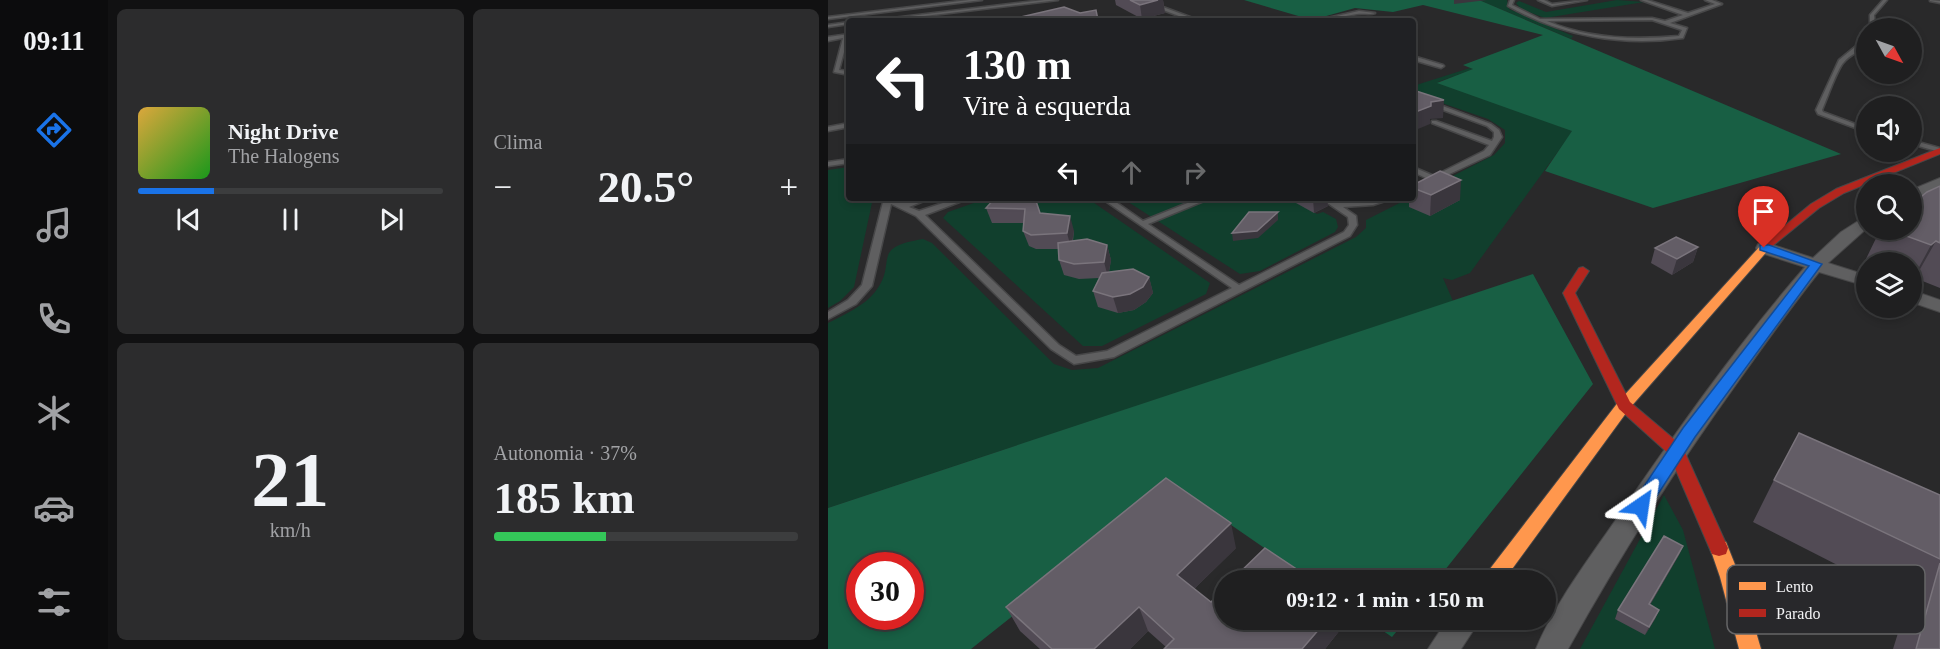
<!DOCTYPE html>
<html lang="pt">
<meta charset="utf-8">
<style>
:root{--surface:#1f1f20;--page:#2c2c2d;--text:#f1f3f6;--muted:#a1a2a5;--line:#3c3d3e;--accent:#1a73e8}
body{margin:0;font-family:"Times New Roman",serif;background:var(--page);color:var(--text);height:100vh;display:flex;flex-direction:column;font-size:22px;white-space:nowrap}
*{box-sizing:border-box;margin:0}
p{font-size:20px;color:var(--muted)}
.icon{flex:none;width:33px;height:33px;fill:none;stroke:currentColor;stroke-width:2;stroke-linecap:round;stroke-linejoin:round}
.map{position:relative;flex:1;overflow:hidden}
.side{display:flex;flex-direction:column;gap:9px;padding:9px;background:#111112;width:720px}
.side>*{flex:none}
.hud{position:absolute;left:18px;top:18px;width:570px;height:183px;border-radius:6px;box-shadow:0 3px 9px #0003,0 0 0 2px var(--line);background:#202124;color:#fff;overflow:hidden}
.needle{width:39px;rotate:130deg}
.controls{position:absolute;left:1028px;top:18px;display:grid;gap:12px}
.controls a{display:grid;place-items:center;width:66px;height:66px;border-radius:50%;background:var(--surface);box-shadow:0 3px 9px #0003,0 0 0 2px var(--line);font-size:30px}
.speed{position:absolute;left:18px;top:552px;display:flex;gap:12px;font-size:30px;font-weight:700;text-align:center}
.speed>*{display:grid;place-content:center;width:78px;height:78px;border-radius:50%;background:var(--surface);box-shadow:0 3px 9px #0003,0 0 0 2px var(--line);line-height:1}
.speed .limit{border:9px solid #d22;background:#fff;color:#111}
.pin{position:absolute;display:grid;place-items:center;width:51px;height:51px;color:#fff;margin:-62px -26px;border-radius:50% 50% 50% 0;rotate:-45deg;box-shadow:0 0 6px #0007}
.pin .icon{rotate:45deg}
.me{position:absolute;width:66px;margin:-33px;rotate:32deg;stroke-linejoin:round;filter:drop-shadow(0 0 4px #0008)}
.turn{display:flex;align-items:center;gap:21px;height:126px;padding:0 18px;font-size:27px}
.turn .icon{width:78px;height:78px;stroke-width:2.5}
.turn b{display:block;font-size:42px;line-height:51px}
.lanes{display:flex;align-items:center;height:57px;padding:0 18px;background:#0003;justify-content:center;gap:30px;direction:ltr}
.lanes .off{opacity:.35}
.big{font-size:45px;font-weight:700;line-height:1.1}
.side .widget{flex:1;display:flex;flex-direction:column;justify-content:center;gap:9px;min-width:0;padding:0 21px;border-radius:9px;background:var(--page)}
.side .dial{align-items:center;gap:0}
.dial b{font-size:78px;line-height:1}
.song{display:flex;align-items:center;gap:18px}
.cover{width:72px;height:72px;border-radius:9px;background:linear-gradient(135deg,hsl(40 70% 55%),hsl(120 70% 35%))}
.played{height:6px;border-radius:3px;background:linear-gradient(90deg,var(--accent) 25%,var(--line) 25%)}
.keys{display:flex;justify-content:space-around;direction:ltr}
.heat{display:flex;justify-content:space-between;align-items:center;font-size:33px;direction:ltr}
.charge{height:9px;border-radius:4px;background:linear-gradient(90deg,#34c759 37%,var(--line) 0)}
.side .tiles{flex:1;display:grid;gap:9px;grid-template-columns:repeat(2,1fr)}
.trip{position:absolute;left:386px;top:570px;width:342px;height:60px;border-radius:30px;background:var(--surface);box-shadow:0 3px 9px #0003,0 0 0 2px var(--line);font-weight:700;line-height:60px;text-align:center}
main{display:flex;flex:1;min-height:0}
.dock{display:flex;flex-direction:column;width:108px;justify-content:space-around;align-items:center;background:#0c0c0d;color:var(--muted)}
.dock .icon{width:42px;height:42px}
.dock .on{color:var(--accent)}
.dock b{font-size:27px;color:var(--text)}
.map>svg:first-child{display:block}
.green{fill:#113f2d}
.forest{fill:#185f44;fill-rule:evenodd}
.lines{fill:none;stroke-linecap:round;stroke-linejoin:round}
.lane-casing{stroke:#474748;stroke-width:3}
.street-casing{stroke:#474748;stroke-width:2}
.slow-casing{stroke:#474748;stroke-width:2}
.jam-casing{stroke:#474748;stroke-width:2}
.lane{fill:#5f5f60;fill-rule:evenodd}
.street{fill:#5f5f60;fill-rule:evenodd}
.slow{fill:#ff974d;fill-rule:evenodd}
.jam{fill:#b3261e;fill-rule:evenodd}
.wall{fill:#524b55}
.shaded-wall{fill:#3a363d}
.building{fill:#635d66;stroke:#7a747c;stroke-width:1.5}
.route{fill:#1a73e8;stroke:#114b97;stroke-width:1.5}
.key{fill:#28282b;stroke:#656567;stroke-width:1.5}
.key-label{font-size:16px;fill:#f2f2f4}
</style>
<main>
<nav class="dock">
<b>09:11</b>
<svg class="icon on" aria-label="directions" viewBox="0 0 24 24"><path d="M12 3l9 9-9 9-9-9zM9 14v-3h6M13 9l2 2-2 2"/></svg>
<svg class="icon" aria-label="music" viewBox="0 0 24 24"><path d="M9 18V5l10-2v13"/><circle cx="6" cy="18" r="3"/><circle cx="16" cy="16" r="3"/></svg>
<svg class="icon" aria-label="phone" viewBox="0 0 24 24"><path d="M5 4h4l2 5-3 2q2 4 5 5l2-3 5 2v4C11 20 4 13 5 4z"/></svg>
<svg class="icon" aria-label="climate" viewBox="0 0 24 24"><path d="M12 3v18M4 7l16 10M4 17L20 7"/></svg>
<svg class="icon" aria-label="car" viewBox="0 0 24 24"><path d="M5 17H2v-5l4-1 3-4h7l3 4 3 1v5h-3M9 17h6M6 11h13"/><circle cx="7" cy="17" r="2"/><circle cx="17" cy="17" r="2"/></svg>
<svg class="icon" aria-label="filters" viewBox="0 0 24 24"><path d="M4 7h16M4 17h16"/><circle cx="9" cy="7" r="2"/><circle cx="15" cy="17" r="2"/></svg>
</nav>
<section class="side">
<div class="tiles">
<div class="widget">
<div class="song"><i class="cover"></i><div><b>Night Drive</b><p>The Halogens</p></div></div>
<div class="played"></div>
<div class="keys"><svg class="icon" aria-label="previous" viewBox="0 0 24 24"><path d="M18 5L8 12l10 7zM5 5v14"/></svg><svg class="icon" aria-label="pause" viewBox="0 0 24 24"><path d="M8 5v14M16 5v14"/></svg><svg class="icon" aria-label="next" viewBox="0 0 24 24"><path d="M6 5l10 7-10 7zM19 5v14"/></svg></div>
</div>
<div class="widget"><p>Clima</p>
<div class="heat"><a>−</a><b class="big">20.5°</b><a>+</a></div>
</div>
<div class="widget dial"><b>21</b><p>km/h</p></div>
<div class="widget"><p>Autonomia · 37%</p><b class="big">185 km</b><div class="charge"></div></div>
</div>
</section>
<div class="map">
<svg width="1112" height="649" viewBox="0 0 1112 649">
<rect width="100%" height="100%" fill="#29292a"/>
<path class="green" d="M651 0H679L681 9 745 36 743 39Z
M789 0 816 2 717 18 693 9 688 3 691 1 718 12Z
M642 68 646 69 610 82 745 131 642 273 624 280 615 278 625 301 0 508V323C16 315 36 306 47 292 71 262 40 248 95 239L104 243 226 364 244 370 270 368 528 237 538 228V220L666 155 677 143V130L660 119 585 93V86Z
M21 167V198H45L26 287 12 301 0 308V170Z
M160 198H259L382 283 378 294 274 346H255L115 218 120 212Z
M294 198H461L489 214 495 212 508 219 510 227 507 232 432 271 412 274Z
M836 495 855 530 887 649H752Z"/>
<path class="forest" d="M416 0H651L1013 154 825 208 717 171 744 131 609 83 645 69 635 65 715 35 595 5 565 12 527 8 484 20Z
M705 274 765 384 609 580H483L348 487 143 649H0V508ZM32 566H82V616H32Z
M539 620H578L564 637Z"/>
<g class="lines">
<g class="lane-casing">
<path id="lane" d="M141 0H154L0 19V17Z
M216 0H230L55 21H40Z
M682 0H686L684 5 712 19 824 18 837 21 855 15 813 0H819L860 13 887 4 877 0H884L894 4 842 23 859 28 855 38C794 47 733 36 680 6ZM824 20 854 30 851 36C807 40 760 39 719 21Z
M710 0H716L724 4 759 0 724 6Z
M1055 0H1059L1046 15 1047 28H1042V15Z
M1102 0 1112 1V3L1102 1Z
M324 3 370 20V21H364L322 5Z
M531 11 547 13C542 15 535 13 529 14 514 16 500 21 486 21Z
M21 22V24L0 27V25Z
M21 34 11 70 21 71V75L6 72 15 38 0 41V37Z
M1038 38C1038 51 1023 53 1016 62 1009 69 999 99 994 110L995 112 1038 128V132L990 114 988 110 1011 60Z
M585 56 615 65 616 66 613 68 585 60Z
M585 95 663 124 671 130 674 137 662 155 585 191V186L600 179 585 172V167L606 176 656 151 661 145 604 123V121H608L664 141 666 137V132L659 126 585 99Z
M21 123V127L0 131V127Z
M1083 140 1112 148V152L1083 144Z
M21 159V163L0 166V162Z
M56 198H64L74 203 91 198H103L81 207 91 211 130 198H142L97 215 231 345 248 356 279 351 404 288 273 198H282L315 221 372 198H383L320 224 411 285 516 232 521 225 520 217 501 204 488 198 527 202 553 198H566L545 205 515 207 528 216 529 225 522 236 286 357 246 364 223 349 88 216 63 204 44 286 28 304 0 319V312L20 300 34 285Z"/>
</g>
<g class="street-casing">
<path id="street" d="M1112 178V188L1083 201V190Z
M1038 216V229L1000 263 1038 275V286L991 272C962 308 936 345 909 383 848 468 791 557 740 649H708C727 603 761 559 789 518 848 432 909 345 977 267L930 252 928 248 930 244H942L985 258 1013 232Z
M1083 290 1112 300V312L1083 302Z
M619 620H652L633 649H600Z"/>
</g>
<g class="slow-casing">
<path id="slow" d="M938 243 944 246 942 248 801 409 676 580H655L658 574 791 401 934 244Z
M891 540 898 542 912 577 933 649H911L892 577 882 548 884 542Z"/>
</g>
<g class="jam-casing">
<path id="jam" d="M1112 148V154L1016 193 991 208 942 248 938 249 932 246 983 204 1008 189Z
M755 267 761 271 747 293 802 402 854 446 900 548 898 554 891 556 884 554 841 454 791 409 735 293 751 268Z"/>
</g>
<use href="#lane" class="lane"/>
<use href="#street" class="street"/>
<use href="#slow" class="slow"/>
<use href="#jam" class="jam"/>
</g>
<path class="wall" d="M287 0H335L337 13 314 19 288 5Z
M193 17 270 20 273 21H194Z
M585 185 632 200 602 216 581 207V198H585Z
M1112 186V288L1087 278 1083 282V262H1038V264L1036 263 1052 230H1083Z
M167 198 212 213 246 231 245 241 279 245 283 260 281 272 321 277 325 293 318 302 306 310 290 313 270 307 265 291 271 278 251 279 236 275 231 260 230 249H208L201 246 195 231 196 223H164L158 208Z
M459 198H499L500 206 486 213Z
M870 247 865 262 844 275 823 263 827 248Z
M946 480 1112 495V649H1065L1080 601 925 522Z
M855 546 851 555 822 605 831 610 827 619 817 635 787 619 790 610Z
M408 548 366 589 396 620H516V625L497 649H336L338 647 320 631 302 649H212L192 631 178 607Z"/>
<path class="shaded-wall" d="M330 0H335L337 13 314 19 312 5Z
M626 0H659L626 4Z
M616 100 615 118 602 119V124L585 131V113L603 102Z
M633 180 632 200 602 216 603 195Z
M485 198H499L500 206 486 213Z
M450 212V220L430 238 405 241 404 233Z
M242 216 246 231 243 248 239 233Z
M1108 241 1087 278 1083 282 1103 245Z
M279 245 283 260 280 277 276 262Z
M870 247 865 262 844 275 849 259Z
M321 277 325 293 318 302 306 310 290 313 285 297Z
M403 523 408 548 356 599 349 575Z
M855 546 851 555 817 613 821 604Z
M311 607 320 631 302 649H266Z
M831 610 827 619 817 635 821 627Z
M499 620H516V625L497 649H474Z"/>
<path class="building" d="M302 0H330L312 5Z
M236 7 252 13 268 10 270 20 273 21H203L193 17Z
M585 90 616 100 603 102V106L585 113Z
M612 171 633 180 603 195 585 188V185Z
M1112 186V243L1108 241 1103 245 1062 230H1083V205L1099 192Z
M167 198H207L212 213 242 216 239 233 203 235 195 231 197 209 158 208Z
M421 212H450L429 231 404 233Z
M848 237 870 247 849 259 827 248Z
M259 239 279 245 276 262 246 264 231 260 230 243Z
M305 269 321 277 315 287 302 294 285 297 265 291 274 273Z
M971 433 1112 495V559L946 480Z
M338 478 403 523 349 575 383 602 396 589V620H499L474 649H336L346 639 311 607 266 649H224L178 607Z
M836 536 855 546 821 604 831 610 821 627 790 610Z
M437 548 485 580H404Z
M1112 563V649H1088Z"/>
<path class="route" d="M932 245H941L994 264 867 437 819 511 813 514 806 511 804 506 806 501 855 428 981 266 932 250Z"/>
<rect x="899" y="565" width="198" height="69" rx="9" class="key"/>
<rect x="911" y="582" width="27" height="8" fill="#ff974d"/>
<rect x="911" y="609" width="27" height="8" fill="#b3261e"/>
<g class="key-label">
<text x="948" y="592">Lento</text>
<text x="948" y="619">Parado</text>
</g>
</svg>
<div class="controls">
<a><svg class="needle" viewBox="-14 -14 28 28"><path d="M0-13l5 13h-10z" fill="#e53935"/><path d="M0 13l5-13h-10z" fill="#a1a2a5"/></svg></a>
<a><svg class="icon" aria-label="sound" viewBox="0 0 24 24"><path d="M4 9h4l5-4v14l-5-4H4zM17 9q2 3 0 6"/></svg></a>
<a><svg class="icon" aria-label="search" viewBox="0 0 24 24"><circle cx="10" cy="10" r="6"/><path d="M15 15l6 6"/></svg></a>
<a><svg class="icon" aria-label="layers" viewBox="0 0 24 24"><path d="M12 4l9 5-9 5-9-5zM3 14l9 5 9-5"/></svg></a>
</div>
<div class="speed"><div class="limit">30</div></div>
<div class="pin" style="left:936px;top:248px;background:#d93025"><svg class="icon" aria-label="arrive" viewBox="0 0 24 24"><path d="M6 21V4h12l-3 4 3 4H6"/></svg></div>
<svg class="me" style="left:813px;top:506px" viewBox="-20 -20 40 40"><path d="M0-17L14 15 0 8-14 15z" fill="#1a73e8" stroke="#fff" stroke-width="4"/></svg>
<div class="trip">09:12 · 1 min · 150 m</div>
<div class="hud">
<div class="turn"><svg class="icon" aria-label="left" viewBox="0 0 24 24"><path d="M17 20v-9H6M10 6l-5 5 5 5"/></svg><div><b>130 m</b>Vire à esquerda</div></div>
<div class="lanes"><svg class="icon" aria-label="left" viewBox="0 0 24 24"><path d="M17 20v-9H6M10 6l-5 5 5 5"/></svg><svg class="icon off" aria-label="ahead" viewBox="0 0 24 24"><path d="M12 20V5M6 11l6-6 6 6"/></svg><svg class="icon off" aria-label="right" viewBox="0 0 24 24"><path d="M7 20v-9h11M14 6l5 5-5 5"/></svg></div>
</div>
</div>
</main>
